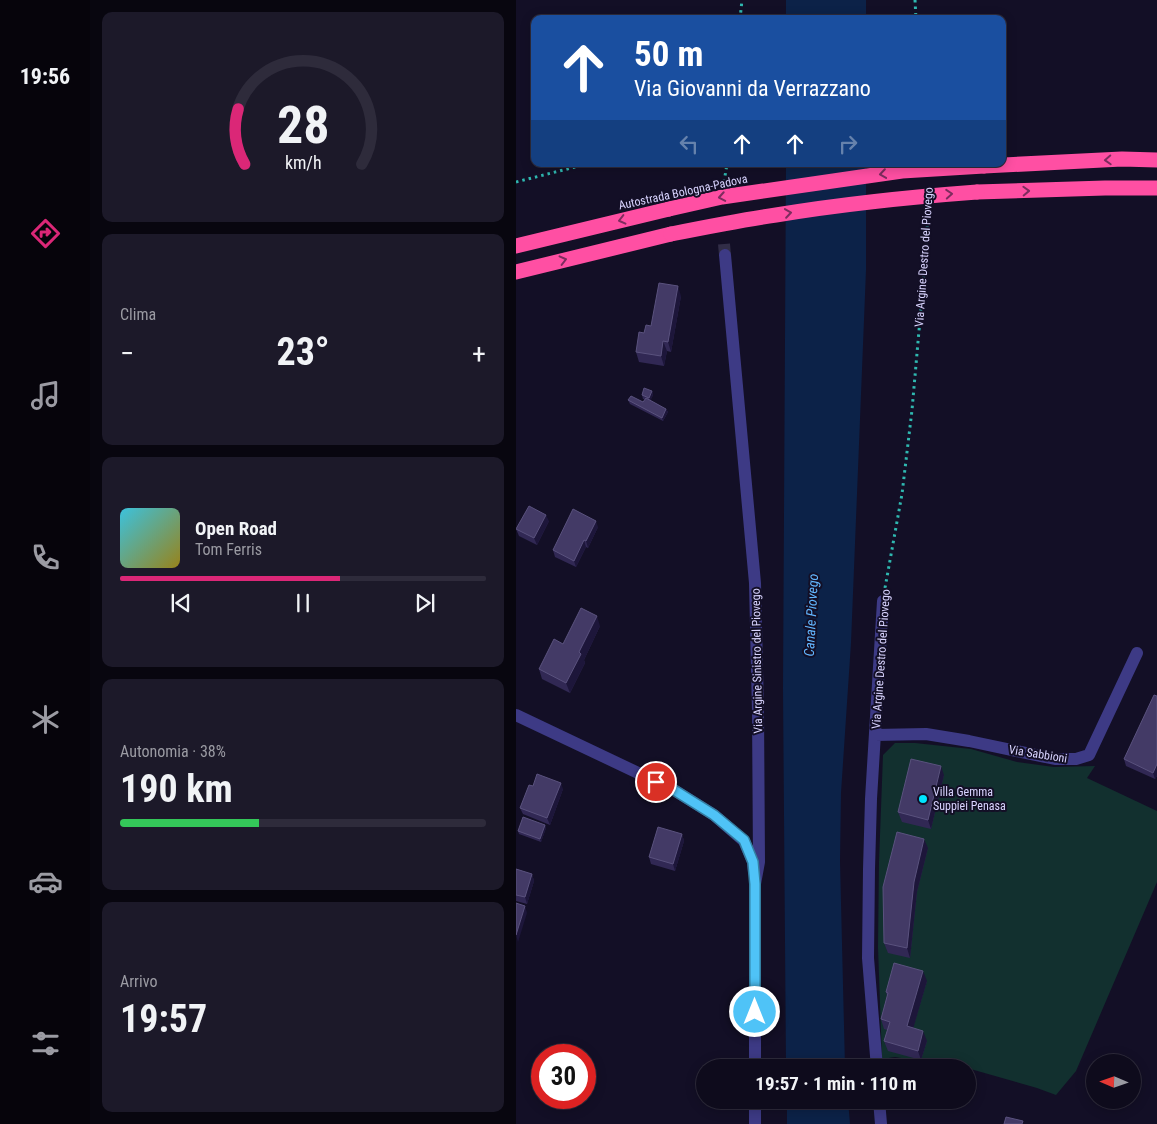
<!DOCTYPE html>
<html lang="it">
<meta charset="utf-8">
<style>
:root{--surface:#0e0b1c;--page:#1c1929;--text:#f1f3f6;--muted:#9b9ba3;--line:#2e2b3b;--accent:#db2777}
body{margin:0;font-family:"Roboto Condensed",sans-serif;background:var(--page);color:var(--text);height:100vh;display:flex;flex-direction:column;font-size:19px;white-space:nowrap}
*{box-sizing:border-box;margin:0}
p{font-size:16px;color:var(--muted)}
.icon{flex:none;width:28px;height:28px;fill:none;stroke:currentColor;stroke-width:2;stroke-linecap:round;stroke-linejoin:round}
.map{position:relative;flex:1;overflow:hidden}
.side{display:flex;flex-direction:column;gap:12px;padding:12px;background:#08060f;width:426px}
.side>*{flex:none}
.banner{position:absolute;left:15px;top:15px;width:475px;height:152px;border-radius:10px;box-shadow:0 2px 12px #0003,0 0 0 1px var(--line);background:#1a4fa0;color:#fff;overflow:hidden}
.needle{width:32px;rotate:272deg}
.buttons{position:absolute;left:570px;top:1054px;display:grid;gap:10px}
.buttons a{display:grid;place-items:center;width:55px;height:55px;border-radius:50%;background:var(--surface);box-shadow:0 2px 12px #0003,0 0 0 1px var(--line);font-size:25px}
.speed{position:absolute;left:15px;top:1044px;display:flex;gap:10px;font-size:25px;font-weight:700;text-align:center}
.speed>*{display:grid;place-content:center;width:65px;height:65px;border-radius:50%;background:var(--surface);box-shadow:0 2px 12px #0003,0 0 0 1px var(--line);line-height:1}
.speed .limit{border:8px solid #d22;background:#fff;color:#111}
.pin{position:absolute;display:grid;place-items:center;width:42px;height:42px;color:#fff;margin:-21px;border:2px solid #fff;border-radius:50%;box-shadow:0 1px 5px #0007}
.me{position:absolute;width:55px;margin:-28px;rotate:0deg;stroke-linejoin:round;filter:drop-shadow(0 0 4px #0008)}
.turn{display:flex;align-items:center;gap:18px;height:105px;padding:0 20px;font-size:22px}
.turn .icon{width:65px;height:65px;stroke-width:2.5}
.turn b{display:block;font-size:35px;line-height:42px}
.lanes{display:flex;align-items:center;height:48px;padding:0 20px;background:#0003;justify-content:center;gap:25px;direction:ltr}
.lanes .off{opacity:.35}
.big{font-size:38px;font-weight:700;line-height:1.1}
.side .tile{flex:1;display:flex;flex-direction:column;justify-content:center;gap:8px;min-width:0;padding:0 18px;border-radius:10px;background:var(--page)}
.side .dial{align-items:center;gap:0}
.dial svg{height:130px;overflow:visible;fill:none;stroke:var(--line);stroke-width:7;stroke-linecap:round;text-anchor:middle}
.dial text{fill:var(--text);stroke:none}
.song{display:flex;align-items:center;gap:15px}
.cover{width:60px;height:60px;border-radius:8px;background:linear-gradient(135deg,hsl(190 70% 55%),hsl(50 70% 35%))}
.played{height:5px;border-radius:2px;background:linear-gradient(90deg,var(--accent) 60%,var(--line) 60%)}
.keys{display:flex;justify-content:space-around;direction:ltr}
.heat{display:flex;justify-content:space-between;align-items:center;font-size:28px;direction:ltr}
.charge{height:8px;border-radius:4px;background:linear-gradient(90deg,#34c759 38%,var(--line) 0)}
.trip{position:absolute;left:180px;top:1059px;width:280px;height:50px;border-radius:25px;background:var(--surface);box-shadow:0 2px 12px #0003,0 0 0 1px var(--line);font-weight:700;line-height:50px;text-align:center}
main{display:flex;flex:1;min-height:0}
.menu{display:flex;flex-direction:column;width:90px;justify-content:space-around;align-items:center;background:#06040b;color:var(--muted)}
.menu .icon{width:35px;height:35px}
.menu .selected{color:var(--accent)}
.menu b{font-size:22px;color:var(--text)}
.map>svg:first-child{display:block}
.green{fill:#12302f}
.water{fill:#0c2248}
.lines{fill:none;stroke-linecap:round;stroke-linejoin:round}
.minor-tunnel{stroke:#312d47;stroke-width:12;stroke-dasharray:12 6;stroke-linecap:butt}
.path{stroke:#2fb8b0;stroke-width:3;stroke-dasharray:2.5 4;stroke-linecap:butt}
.minor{stroke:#3d3a85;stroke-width:12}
.highway{stroke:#ff4fa3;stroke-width:15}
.highway-bridge{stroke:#ff4fa3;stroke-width:15}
.wall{fill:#312854}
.shaded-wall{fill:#1d163a}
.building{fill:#433a66;stroke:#5a527e}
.oneway{stroke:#7d2c5e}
.route-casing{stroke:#337fa1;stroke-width:12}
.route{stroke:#4fc3f7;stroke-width:9}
.poi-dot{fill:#00e5ff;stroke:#130f26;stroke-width:2}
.labels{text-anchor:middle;stroke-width:4;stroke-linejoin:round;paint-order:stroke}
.street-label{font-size:12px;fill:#d9d4ff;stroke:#130f26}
.poi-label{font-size:12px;fill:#d9d4ff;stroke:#130f26;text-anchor:start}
.water-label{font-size:14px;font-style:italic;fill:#62b6ff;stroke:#130f26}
</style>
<main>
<nav class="menu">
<b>19:56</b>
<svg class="icon selected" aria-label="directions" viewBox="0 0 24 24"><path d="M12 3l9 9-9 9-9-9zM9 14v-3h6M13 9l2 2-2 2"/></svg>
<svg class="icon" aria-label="music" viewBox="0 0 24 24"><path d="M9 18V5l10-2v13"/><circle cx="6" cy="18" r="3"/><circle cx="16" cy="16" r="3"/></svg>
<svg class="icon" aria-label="phone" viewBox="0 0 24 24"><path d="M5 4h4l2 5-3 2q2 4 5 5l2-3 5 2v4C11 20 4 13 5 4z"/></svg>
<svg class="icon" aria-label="climate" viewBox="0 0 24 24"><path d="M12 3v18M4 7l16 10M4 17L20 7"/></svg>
<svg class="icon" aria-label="car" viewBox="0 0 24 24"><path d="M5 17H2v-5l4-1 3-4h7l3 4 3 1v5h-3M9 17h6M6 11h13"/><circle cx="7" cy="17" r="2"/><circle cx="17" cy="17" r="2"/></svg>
<svg class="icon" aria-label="filters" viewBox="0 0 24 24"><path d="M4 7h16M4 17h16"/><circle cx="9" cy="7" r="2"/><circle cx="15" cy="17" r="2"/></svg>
</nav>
<section class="side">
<div class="tile dial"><svg viewBox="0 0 100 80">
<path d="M14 69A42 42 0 1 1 86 69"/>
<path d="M14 69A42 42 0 0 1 10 35" stroke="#db2777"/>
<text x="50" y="56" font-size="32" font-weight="700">28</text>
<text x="50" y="72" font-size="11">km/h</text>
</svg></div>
<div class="tile"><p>Clima</p>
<div class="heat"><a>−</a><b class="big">23°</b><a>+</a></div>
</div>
<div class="tile">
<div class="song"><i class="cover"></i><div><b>Open Road</b><p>Tom Ferris</p></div></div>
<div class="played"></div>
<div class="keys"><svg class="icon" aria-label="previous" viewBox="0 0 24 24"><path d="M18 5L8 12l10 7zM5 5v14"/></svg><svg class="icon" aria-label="pause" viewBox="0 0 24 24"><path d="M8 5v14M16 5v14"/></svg><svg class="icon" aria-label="next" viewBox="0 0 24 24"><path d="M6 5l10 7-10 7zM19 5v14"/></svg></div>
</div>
<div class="tile"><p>Autonomia · 38%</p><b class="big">190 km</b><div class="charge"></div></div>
<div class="tile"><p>Arrivo</p><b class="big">19:57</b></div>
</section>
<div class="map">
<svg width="641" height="1124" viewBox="0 0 641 1124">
<rect width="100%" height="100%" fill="#130f26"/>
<path class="green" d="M379 743H399L455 749 501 762 538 767 579 766 571 778 641 811V882L560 1071 540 1095 521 1088 451 1068 416 1063 379 1057 366 1059 362 947 363 862 367 755Z"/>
<path class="water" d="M270 0H350V19H270Z
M270 164H350V270L335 643 325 793 324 861 329 1067H270L267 688Z
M271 1100H332L334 1124H271Z"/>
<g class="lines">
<path class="minor-tunnel" d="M208 244 209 255"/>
<path class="path" d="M399 0 400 19
M224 19 226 0
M0 182 71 164
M208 182 211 164
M369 588 386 494 396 410 410 251 412 212
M373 1064H384L402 1068"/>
<path class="minor" d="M209 255 239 583 242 711 243 862 239 884V1068
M0 715 158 790 198 815 228 841 237 862 238 872
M359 735 410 734 453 741 539 759H560L573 755 621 653
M361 1068 352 958 353 869 355 799 367 601
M239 1100V1124
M363 1100 365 1124"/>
<path class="highway" d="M468 166 606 159 641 160
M461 192 589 188H641
M0 246 153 209
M0 272 155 234"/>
<path class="highway-bridge" d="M153 209 206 197 386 171 468 166
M155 234C190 227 225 220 260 215 327 204 394 197 461 192"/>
</g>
<path class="wall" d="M165 296 155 352 151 351 148 366 123 362 120 352 128 333Z
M136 391 137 395 134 401 150 409 152 412 147 421 114 404 112 400 127 402 129 399H127L126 395Z
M33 521 21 545 3 536 0 529Z
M82 527 72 548 70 547 60 567 39 557 37 550Z
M84 626 68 660 69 663 54 693 26 679 23 669 47 644Z
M641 696V776L639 779 610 766 608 759Z
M428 775 415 829 386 822 382 812Z
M17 786 47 789 34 825 7 814 4 808Z
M29 825 30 828 25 842 3 834 2 831Z
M166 834 168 841 159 871 135 864 133 857Z
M412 848 401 892 394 958 372 953 368 943Z
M0 869 16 874 18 881 11 904 0 901Z
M411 981 397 1028 411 1041 405 1060 372 1051 368 1041 371 1030 368 1029 365 1019 371 996 370 992Z"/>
<path class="shaded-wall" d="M162 286 165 296 155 352 152 342Z
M147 341 151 351 148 366 145 356Z
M136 391 137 395 134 401 133 398Z
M150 409 152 412 147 421 146 418Z
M30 515 33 521 21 545 18 538Z
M80 521 82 527 72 548 70 541Z
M68 540 70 547 60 567 58 561Z
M81 616 84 626 68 660 69 663 54 693 50 683 63 652Z
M641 764V776L639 779 637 773Z
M425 766 428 775 415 829 412 820Z
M45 783 47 789 34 825 31 818Z
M29 825 30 828 25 842 24 839Z
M166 834 168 841 159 871 157 864Z
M408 839 412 848 401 892 394 958 391 948 398 882Z
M16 874 18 881 11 904 9 897Z
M9 906 11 913 2 942 0 935Z
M407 971 411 981 395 1036 391 1026Z
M407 1031 411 1041 405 1060 402 1051Z"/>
<path class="building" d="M143 283 162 286 152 342 147 341 145 356 120 352 123 332 128 333 130 325 135 326Z
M128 388 136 391 133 398 126 395Z
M115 396 127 402 130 398 150 409 146 418 112 400Z
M13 506 30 515 18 538 0 529Z
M57 509 80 521 70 541 68 540 58 561 37 550Z
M65 608 81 616 63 652 65 654 50 683 23 669 38 639 47 644Z
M638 695 641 696V764L637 773 608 759Z
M395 759 425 766 412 820 382 812Z
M21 774 45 783 31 818 4 808 13 785 17 786Z
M7 817 29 825 24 839 2 831Z
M142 827 166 834 157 864 133 857Z
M381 832 408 839 398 882 391 948 368 943 367 887Z
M0 869 16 874 9 897 0 895Z
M0 903 9 906 0 935Z
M378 963 407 971 391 1026 407 1031 402 1051 368 1041 374 1022 365 1019 372 993 370 992Z
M490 1117 507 1121 506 1124H488Z"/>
<defs><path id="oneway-chevron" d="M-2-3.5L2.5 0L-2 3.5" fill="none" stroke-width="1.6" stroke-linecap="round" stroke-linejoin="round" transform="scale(1.25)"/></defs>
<g class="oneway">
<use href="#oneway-chevron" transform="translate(592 160) rotate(177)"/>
<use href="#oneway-chevron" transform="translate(367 174) rotate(172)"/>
<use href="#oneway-chevron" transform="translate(510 191) rotate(-2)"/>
<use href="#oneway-chevron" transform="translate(433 194) rotate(-4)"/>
<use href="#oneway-chevron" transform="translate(206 197) rotate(170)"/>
<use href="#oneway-chevron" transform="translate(272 213) rotate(-8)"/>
<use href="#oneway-chevron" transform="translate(106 220) rotate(166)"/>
<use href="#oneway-chevron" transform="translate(47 260) rotate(-14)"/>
</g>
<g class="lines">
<g class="route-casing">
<path id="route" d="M140 782 158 790 198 815 228 840 237 862 239 884V1012"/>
</g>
<use href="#route" class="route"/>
</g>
<circle class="poi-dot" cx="407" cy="799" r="5"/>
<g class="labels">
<g class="street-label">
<text transform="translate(167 192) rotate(-12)" y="4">Autostrada Bologna-Padova</text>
<text transform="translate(408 257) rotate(-86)" y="4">Via Argine Destro del Piovego</text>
<text transform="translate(365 659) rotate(-86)" y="4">Via Argine Destro del Piovego</text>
<text transform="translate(241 661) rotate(-91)" y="4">Via Argine Sinistro del Piovego</text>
<text transform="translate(522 754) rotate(9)" y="4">Via Sabbioni</text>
</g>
<g class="poi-label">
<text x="417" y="796">Villa Gemma<tspan x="417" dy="14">Suppiei Penasa</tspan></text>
</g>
<g class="water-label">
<text transform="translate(295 615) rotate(-87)" y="5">Canale Piovego</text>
</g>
</g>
</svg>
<div class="buttons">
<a><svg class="needle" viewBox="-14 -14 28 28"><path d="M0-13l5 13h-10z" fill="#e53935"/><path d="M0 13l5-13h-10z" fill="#9b9ba3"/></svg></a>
</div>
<div class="speed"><div class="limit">30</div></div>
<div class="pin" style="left:140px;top:782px;background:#d93025"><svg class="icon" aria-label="arrive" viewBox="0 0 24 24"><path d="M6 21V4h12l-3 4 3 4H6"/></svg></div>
<svg class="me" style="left:239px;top:1012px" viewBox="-20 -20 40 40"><circle r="17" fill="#4fc3f7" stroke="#fff" stroke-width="3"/><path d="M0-11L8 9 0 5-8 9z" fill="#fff"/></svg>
<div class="trip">19:57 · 1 min · 110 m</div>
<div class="banner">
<div class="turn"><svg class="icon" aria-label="ahead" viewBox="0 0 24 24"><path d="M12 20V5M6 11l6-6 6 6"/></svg><div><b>50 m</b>Via Giovanni da Verrazzano</div></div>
<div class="lanes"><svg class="icon off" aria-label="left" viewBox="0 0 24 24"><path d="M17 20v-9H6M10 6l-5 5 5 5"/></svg><svg class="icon" aria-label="ahead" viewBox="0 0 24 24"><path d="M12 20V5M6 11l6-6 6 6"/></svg><svg class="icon" aria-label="ahead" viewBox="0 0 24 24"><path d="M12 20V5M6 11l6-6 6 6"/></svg><svg class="icon off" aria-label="right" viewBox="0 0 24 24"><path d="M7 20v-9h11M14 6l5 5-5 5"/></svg></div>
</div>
</div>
</main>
